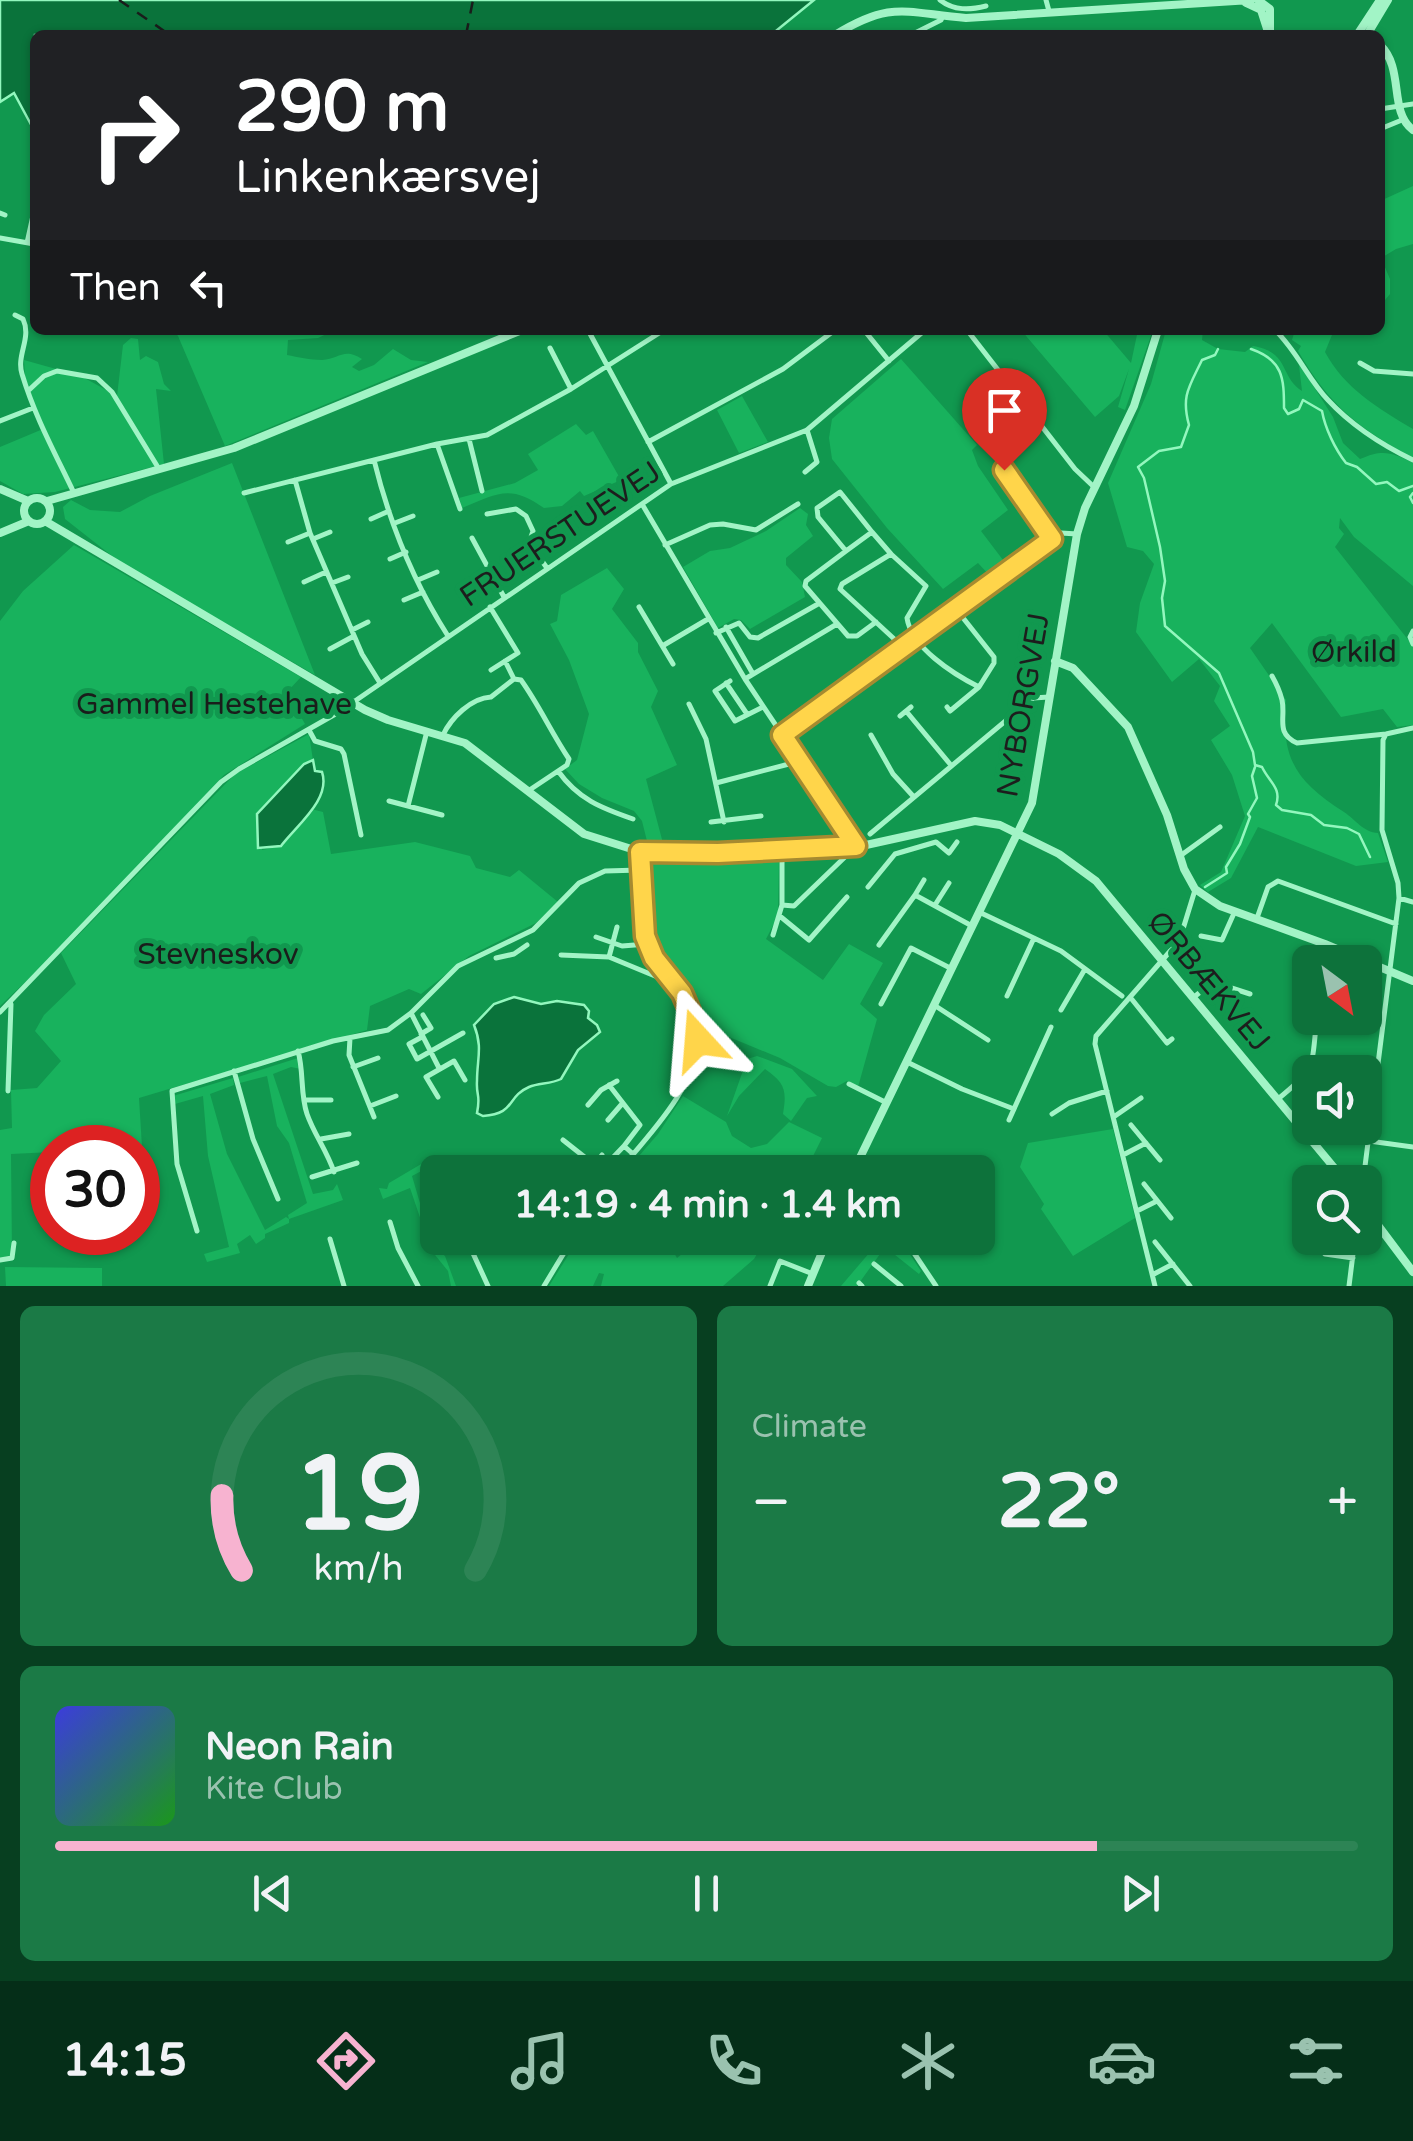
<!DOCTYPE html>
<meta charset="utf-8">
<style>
:root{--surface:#0d723b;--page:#1b7a46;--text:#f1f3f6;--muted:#9ac2af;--line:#2d8455;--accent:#f7b3d0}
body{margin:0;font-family:"Varela Round",sans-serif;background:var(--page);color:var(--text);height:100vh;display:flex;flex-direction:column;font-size:38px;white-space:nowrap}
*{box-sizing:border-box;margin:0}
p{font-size:32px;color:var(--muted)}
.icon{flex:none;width:55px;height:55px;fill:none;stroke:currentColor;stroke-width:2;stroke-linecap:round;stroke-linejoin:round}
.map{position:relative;height:1286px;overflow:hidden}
.panel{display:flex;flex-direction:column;gap:20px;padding:20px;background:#073f20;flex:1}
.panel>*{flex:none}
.hud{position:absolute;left:30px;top:30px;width:1355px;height:305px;border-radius:15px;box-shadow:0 2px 8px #0004;background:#202124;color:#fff;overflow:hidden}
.needle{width:65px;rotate:148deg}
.buttons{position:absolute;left:1292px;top:945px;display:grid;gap:20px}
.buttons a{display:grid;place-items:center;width:90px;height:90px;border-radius:15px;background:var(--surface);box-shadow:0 2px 8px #0004;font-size:50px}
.speed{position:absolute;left:30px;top:1125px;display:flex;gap:20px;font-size:50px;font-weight:700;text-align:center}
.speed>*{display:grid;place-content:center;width:130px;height:130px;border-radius:50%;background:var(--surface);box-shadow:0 2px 8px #0004;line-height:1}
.speed .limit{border:15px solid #d22;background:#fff;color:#111}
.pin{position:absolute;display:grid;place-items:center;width:85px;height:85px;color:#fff;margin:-102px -42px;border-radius:50% 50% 50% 0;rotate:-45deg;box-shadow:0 0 10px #0007}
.pin .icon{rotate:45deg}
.me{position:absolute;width:110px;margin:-55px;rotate:341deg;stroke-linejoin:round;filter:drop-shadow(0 0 8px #0008)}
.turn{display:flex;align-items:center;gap:35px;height:210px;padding:0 40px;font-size:45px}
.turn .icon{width:130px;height:130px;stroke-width:2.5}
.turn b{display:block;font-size:70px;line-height:85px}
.then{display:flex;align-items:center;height:95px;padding:0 40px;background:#0003;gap:20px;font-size:38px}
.big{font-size:75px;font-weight:700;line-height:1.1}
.panel .tile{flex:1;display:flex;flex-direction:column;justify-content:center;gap:15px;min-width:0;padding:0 35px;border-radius:15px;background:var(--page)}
.panel .dial{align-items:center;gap:0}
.dial svg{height:260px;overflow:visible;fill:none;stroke:var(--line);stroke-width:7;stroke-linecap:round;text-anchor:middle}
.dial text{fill:var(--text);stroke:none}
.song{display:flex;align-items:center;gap:30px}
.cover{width:120px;height:120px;border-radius:15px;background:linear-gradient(135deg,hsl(240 70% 55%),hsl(120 70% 35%))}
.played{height:10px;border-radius:5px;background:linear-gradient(90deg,var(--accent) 80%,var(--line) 80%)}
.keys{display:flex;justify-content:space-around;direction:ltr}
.heat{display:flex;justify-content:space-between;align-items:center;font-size:55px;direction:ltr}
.panel .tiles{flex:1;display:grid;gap:20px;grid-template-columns:1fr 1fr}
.tile:last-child{grid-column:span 2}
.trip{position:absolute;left:420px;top:1155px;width:575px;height:100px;border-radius:15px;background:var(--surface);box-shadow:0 2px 8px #0004;font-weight:700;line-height:100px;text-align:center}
.dock{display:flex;height:160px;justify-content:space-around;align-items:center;background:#052e18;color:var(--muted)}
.dock .icon{width:70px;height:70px}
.dock .on{color:var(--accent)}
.dock b{font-size:45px;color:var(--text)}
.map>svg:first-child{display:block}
.green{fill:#18b25d}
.water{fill:#0a733b;stroke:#93f7be;stroke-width:2.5}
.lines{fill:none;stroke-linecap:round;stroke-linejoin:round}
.stream{stroke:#93f7be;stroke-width:2.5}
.ferry{stroke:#191d1b;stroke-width:2.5;stroke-dasharray:12 10;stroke-linecap:butt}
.minor{stroke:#a2f4c6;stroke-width:5}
.tertiary{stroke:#a2f4c6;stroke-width:8}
.route-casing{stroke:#a68a30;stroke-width:25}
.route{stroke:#ffd54a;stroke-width:18}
.labels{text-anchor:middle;stroke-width:10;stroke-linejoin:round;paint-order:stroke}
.street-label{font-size:30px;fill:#1d1d1d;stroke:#11984f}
.park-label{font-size:30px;fill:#1a1d1b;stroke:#11984f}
</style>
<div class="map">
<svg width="1413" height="1286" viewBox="0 0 1413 1286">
<rect width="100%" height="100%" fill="#11984f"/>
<path class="green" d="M1413 186V244L1396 249 1381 258 1390 279V294L1380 306V231L1385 228 1380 216V201Z
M173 330H335L318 338 288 340 287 355C298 357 310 360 322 360 339 359 344 347 362 359L352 367 359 371 374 365 393 349 411 360 428 362 225 446 178 336Z
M1021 330H1103L1131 363 1138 330H1153L1125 410 1118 407 1129 369 1119 396 1095 417Z
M1166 330H1203L1202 340 1218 349 1245 352 1253 346C1290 352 1279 376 1302 391L1299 365 1290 349 1333 417 1343 443 1360 459C1382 449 1392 452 1413 463V586L1354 537 1340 518 1339 528 1344 534 1335 547 1413 646V725L1397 727 1383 709 1341 717 1272 623 1250 648 1286 700C1280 759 1297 782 1344 812 1356 820 1363 832 1378 833L1388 862 1356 866 1258 827 1231 878 1208 892 1200 885 1221 872 1245 816 1232 775 1211 740 1230 726 1214 701 1220 686 1199 659 1172 682 1136 632 1140 603 1154 564 1143 551 1127 547 1108 483 1151 384Z
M1295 330H1334L1325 352C1344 388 1379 409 1413 429V458C1358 428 1330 406 1298 351L1301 346 1292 340Z
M131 338 138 339 140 360 146 356 158 362 164 384 171 391 156 389 164 464 55 492 23 494 0 481V447L43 429 25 377 24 360 81 376 117 396 123 345Z
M901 359 977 445 972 450 978 466 1008 510 981 531 1003 560V567L991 577 978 563 943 589 887 528 832 459 829 438 832 419Z
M742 396 768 442 739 453 717 410Z
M576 424 586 435 593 431 621 480 584 496 580 491 562 506 544 508C510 484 498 493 462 508L459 498 515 483 538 470 528 454Z
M232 463 315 675 121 563 65 519 63 507 71 500 90 510 120 512 150 496Z
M800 508 808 514 806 525 813 536 786 558V565L802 582 805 597 750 629 741 620 734 619 718 628 683 567 710 551 730 548 766 531Z
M74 545 301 677 287 692 305 724 224 775 59 950 0 1006V621L23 591Z
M607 568 624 589 612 609 638 643V652L658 691 651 707 677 765 646 779 664 847 648 845 642 821 634 811 602 798 579 784 565 769 577 760 589 714 569 660 550 624 557 621 561 595Z
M309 734 313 760 304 764 260 809 262 850 281 846 311 809 323 812 331 854 415 842 470 856 476 868 510 877 519 870 558 902 536 923 469 956 421 994 409 989 370 1006 367 1030 139 1098 142 1147 52 1148V1152L11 1154 12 1255 0 1258V1130L12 1128 11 1090 37 1088 61 1061 35 1031 44 1015 76 984 61 953 235 774Z
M764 857 779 860 778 916 766 939 823 980 849 944 883 963 860 1004 877 1019 858 1087 847 1081 836 1087 828 1086 780 1058 700 1025 678 979 651 941 646 916 647 860Z
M757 1056 792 1069 817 1096 807 1098 791 1121 783 1114C787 1090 785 1083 765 1069L739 1096 727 1116 747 1059Z
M298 1058 301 1069 291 1067 273 1074 313 1194 333 1190 337 1184 343 1200 289 1219V1223L265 1234V1238L256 1244 250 1235 237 1244 240 1253 207 1262 204 1254 229 1247 208 1156 203 1096 175 1104 173 1096 233 1078 234 1085 210 1094 227 1154 265 1230 286 1217 289 1219 288 1215 307 1203 289 1143 277 1126 267 1076 240 1083 238 1077Z
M683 1096 726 1122 732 1136 751 1148 767 1144 789 1122 822 1138 805 1172H625L658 1134Z
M1113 1129 1135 1218 1073 1256 1041 1209 1044 1204 1020 1167 1028 1143Z
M428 1160 431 1166 412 1176 433 1247 445 1256 456 1286H451L448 1271 431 1250 410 1188 383 1199 379 1188 387 1189 389 1183Z
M579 1238H658L668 1242 677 1258 693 1245 687 1240 679 1244 672 1238H767L754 1259 723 1286H601L604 1274 599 1273 593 1286H549Z
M882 1238H899L921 1271 919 1274 885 1247 857 1286H841Z
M5 1267 102 1268V1286H6Z"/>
<path class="water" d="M0 0H814L771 35H35V132L14 93 0 102Z
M313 760 315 771 322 772C331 799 298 824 281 846L258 848 257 814 304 764Z
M514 997 541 1004 557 1001 584 1005 589 1011 588 1018 597 1025 600 1032 578 1050 561 1079C551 1084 539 1083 529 1087 506 1097 516 1114 483 1116L477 1113C481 1094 476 1097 477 1081 477 1059 483 1047 474 1025L494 1004Z"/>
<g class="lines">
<path class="stream" d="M1218 349 1215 355 1202 360C1189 387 1181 396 1189 425L1181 447 1159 451 1138 467 1144 478 1160 547 1165 581 1162 598 1165 626 1219 673 1253 752 1255 765 1262 767C1269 782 1282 788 1276 805L1282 810 1311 815 1324 825 1347 828 1359 834 1370 857
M1251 349C1283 360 1284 378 1284 408L1288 414 1299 409 1303 400 1322 411C1325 428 1335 449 1346 463L1357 467 1376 484 1387 482 1399 491 1413 486
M1413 493 1410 497 1413 503
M1205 887 1227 873 1226 867 1240 844 1250 817 1248 814 1257 798 1252 776 1255 767"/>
<path class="ferry" d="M119 0 170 35
M466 35 473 0"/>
<path class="minor" d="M940 0C954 11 970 10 986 6
M1046 0 1049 11
M911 35 941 20 943 15
M1380 109 1413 104
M1380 129 1402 120
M0 213 5 215
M0 238 34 244
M27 243 34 211
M15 315 23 319C32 338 16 355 22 374 35 417 55 453 74 493
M588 330 671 484
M864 330 889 361
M967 330 1075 469 1094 487
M1275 330C1297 351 1308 379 1328 400 1352 426 1382 445 1413 460
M550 348 571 389
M1360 363 1374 371 1413 374
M29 390 44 376 57 371 97 378 112 392 159 469
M0 421 33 408
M469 439 482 491
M648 442 783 369 835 330
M437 444 460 509
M374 460C389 521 414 583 448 636
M1004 470 1052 539
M805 472 817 462 807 430
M295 480 310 533 362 654 380 683
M244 493 437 444 487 435 571 389 664 330
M642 504 745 679 857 847
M487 514 516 509 526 516 533 531 529 543 547 568
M371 519 389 511
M395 523 413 516
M872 532 840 492 817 508 818 517 846 551 872 532 891 554
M472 538 504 597
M313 539 330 532
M288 542 310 533
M665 545 710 525 723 524 756 530 798 504
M846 551 806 581 805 586 848 636H857L876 622
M390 559 406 552
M418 580 437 572
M304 582 326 572
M332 583 348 577
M404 600 423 592
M490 607 518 653 491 670
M639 607 673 664
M726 627 753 674
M352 630 368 622
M1413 631 1410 637 1413 644
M716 633 739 623 750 637 758 638 818 604
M664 645 708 619
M904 648 840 589 842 584 891 554 926 586 907 618C911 647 953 674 979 687
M330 649 354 636
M505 661 514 679 521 680C539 705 551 732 569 759L567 765 528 791
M1272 676C1276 683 1280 692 1282 700 1286 718 1275 733 1297 743L1386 734 1413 728
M745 679 837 624
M730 681 715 691 735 721 763 707
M726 683 747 714
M689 704 706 739 724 822
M947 707 950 711 979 687 994 663V657L956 609
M906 711 950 764
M900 716 911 707
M309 730 315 741 341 749 344 754 361 835
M443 735C451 718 471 698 491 697L514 679
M782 735 1052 539 1061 533 1077 534
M871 735 893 774 913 796
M558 771C578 799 601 808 633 819
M716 783 789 764 798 758
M389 801 442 815
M408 806 427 731
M711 822 761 816
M870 834 1033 698 1049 697
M1180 856 1220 827
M868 887 895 854 936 842 949 853 957 842
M915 895 924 880
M1399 898 1413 902
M782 905 794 906 846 856
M935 905 949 883
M979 912 1061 951 1122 996
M781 917 809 940 847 897
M1257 918 1268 887 1278 881 1396 924
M773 935 782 905V851
M1201 936 1222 940 1235 911
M596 937 622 946 647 944
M879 945 915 895 972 926
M561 955 609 957 655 976
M609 957 617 927
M496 958 514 954 527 945
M1323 962 1325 944
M1007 996 1034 938
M1130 997 1167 1043 1172 1039
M1194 997 1213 982 1250 994
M881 1004 911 948 952 969
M934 1005 988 1040
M1061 1010 1085 969
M0 1012 221 782 239 769 339 712 671 484 807 430 925 330
M411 1013 439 1068
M421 1034 431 1028 423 1015
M422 1037 409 1044 417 1059 463 1033
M350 1038 349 1055 374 1117
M298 1051C304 1072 300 1093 307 1114 314 1134 327 1151 334 1172
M907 1062 962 1089 1014 1109
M353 1067 378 1058
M234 1071 253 1139 278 1199
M849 1084 887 1103
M609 1085 640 1125 624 1146
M8 1091 11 1004
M438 1097 426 1077 454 1061 465 1080
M1278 1099C1318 1067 1311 1066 1317 1018
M304 1100H331
M588 1105 601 1090 617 1081
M370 1106 396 1096
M1052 1114 1069 1103 1107 1091
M1115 1116 1141 1098
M608 1120 621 1105
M1009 1120 1051 1027
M1131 1125 1160 1160
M321 1139 349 1134
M563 1140 601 1170 624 1146 633 1154
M1369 1141 1413 1147
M1123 1155 1146 1143
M492 1158 503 1172
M593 1166 602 1155
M618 1172C647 1137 699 1085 698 1036 697 1019 684 993 674 980 667 969 656 962 650 950 636 922 639 882 641 852
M312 1177 357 1163
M1363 1182 1399 898 1398 883 1382 830 1383 740 1386 734
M1144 1184 1171 1218
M1137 1211 1157 1201
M1296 1218 1310 1236
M390 1222 398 1248 418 1286
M197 1231 177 1164 172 1091 333 1041 388 1030 411 1013 458 966 533 930 579 883 605 871 640 870
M466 1238 488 1286
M551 1238 566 1250
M904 1238 936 1286
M1311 1238 1325 1254 1353 1258
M330 1239 344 1286
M1155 1242 1190 1286
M0 1260 12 1258 14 1243
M874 1264 901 1286
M1154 1274 1173 1264
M859 1283 862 1286
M544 1286 573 1238
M770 1286 780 1261 813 1274
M1155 1286 1095 1044 1096 1036 1172 949 1183 929 1195 890
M1349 1286 1355 1238"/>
<path class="tertiary" d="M1258 0 1270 9V31
M1246 3 1261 10 1269 35
M835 35C892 0 905 13 966 18L1251 0
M1357 35 1380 0
M1367 35 1388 0
M1380 45C1405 69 1388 111 1413 130
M0 489 28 501
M24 511a13 13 0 1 1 26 0a13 13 0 1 1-26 0Z
M47 501 234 448 522 330
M45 521 365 710 388 720 465 743 584 834 641 852 664 854 857 847 975 821 1000 825 1059 854 1096 881 1346 1182
M0 533 29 521
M1055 661 1073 668 1128 727 1167 815 1184 869 1195 889 1220 906 1325 944 1413 981
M853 1172 1032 803 1077 534 1085 508 1134 406 1158 330
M1365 1208 1413 1272
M808 1286 828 1238"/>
</g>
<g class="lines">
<g class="route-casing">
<path id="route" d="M698 1040 697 1028 682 993 654 958 645 936 640 852 718 853 856 846 782 735 1052 539 1004 470"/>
</g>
<use href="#route" class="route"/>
</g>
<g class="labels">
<g class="street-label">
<text transform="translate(560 534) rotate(-34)" y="10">FRUERSTUEVEJ</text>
<text transform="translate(1023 705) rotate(-80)" y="10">NYBORGVEJ</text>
<text transform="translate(1209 981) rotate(50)" y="10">ØRBÆKVEJ</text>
</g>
<g class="park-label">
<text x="1354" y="662">Ørkild</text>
<text x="214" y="714">Gammel Hestehave</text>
<text x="218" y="964">Stevneskov</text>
</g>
</g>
</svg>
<div class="buttons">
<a><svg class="needle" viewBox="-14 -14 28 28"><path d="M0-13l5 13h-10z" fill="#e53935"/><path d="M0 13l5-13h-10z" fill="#9ac2af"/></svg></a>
<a><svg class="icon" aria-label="sound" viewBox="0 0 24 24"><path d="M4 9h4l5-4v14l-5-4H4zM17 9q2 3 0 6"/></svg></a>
<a><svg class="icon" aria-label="search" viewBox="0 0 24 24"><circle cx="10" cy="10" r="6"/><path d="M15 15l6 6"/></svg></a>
</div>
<div class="speed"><div class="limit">30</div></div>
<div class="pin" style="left:1004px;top:470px;background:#d93025"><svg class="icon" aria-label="arrive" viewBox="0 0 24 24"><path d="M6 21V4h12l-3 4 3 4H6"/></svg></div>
<svg class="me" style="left:698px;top:1040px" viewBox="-20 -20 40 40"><path d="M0-17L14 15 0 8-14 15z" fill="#ffd54a" stroke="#fff" stroke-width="4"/></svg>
<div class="trip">14:19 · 4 min · 1.4 km</div>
<div class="hud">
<div class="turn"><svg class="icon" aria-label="right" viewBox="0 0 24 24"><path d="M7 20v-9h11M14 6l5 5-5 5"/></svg><div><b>290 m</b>Linkenkærsvej</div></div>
<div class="then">Then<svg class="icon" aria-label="left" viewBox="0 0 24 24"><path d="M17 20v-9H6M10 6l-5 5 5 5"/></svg></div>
</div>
</div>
<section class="panel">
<div class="tiles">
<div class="tile dial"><svg viewBox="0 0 100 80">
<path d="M14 69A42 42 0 1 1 86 69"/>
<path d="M14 69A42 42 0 0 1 8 46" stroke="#f7b3d0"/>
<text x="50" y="56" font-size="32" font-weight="700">19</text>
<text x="50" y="72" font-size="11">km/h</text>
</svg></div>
<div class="tile"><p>Climate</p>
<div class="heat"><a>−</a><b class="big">22°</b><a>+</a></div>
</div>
<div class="tile">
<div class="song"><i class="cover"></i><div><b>Neon Rain</b><p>Kite Club</p></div></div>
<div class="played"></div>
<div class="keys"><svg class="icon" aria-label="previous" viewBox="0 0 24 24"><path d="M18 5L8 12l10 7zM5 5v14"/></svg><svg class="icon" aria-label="pause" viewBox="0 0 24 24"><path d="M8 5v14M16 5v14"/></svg><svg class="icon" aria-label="next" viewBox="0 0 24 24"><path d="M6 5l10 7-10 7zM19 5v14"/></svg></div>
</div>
</div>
</section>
<nav class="dock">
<b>14:15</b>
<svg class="icon on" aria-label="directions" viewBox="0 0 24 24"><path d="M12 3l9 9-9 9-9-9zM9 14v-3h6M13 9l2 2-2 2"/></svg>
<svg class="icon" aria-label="music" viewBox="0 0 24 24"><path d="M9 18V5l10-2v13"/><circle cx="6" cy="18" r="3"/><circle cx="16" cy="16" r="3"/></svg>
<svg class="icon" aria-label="phone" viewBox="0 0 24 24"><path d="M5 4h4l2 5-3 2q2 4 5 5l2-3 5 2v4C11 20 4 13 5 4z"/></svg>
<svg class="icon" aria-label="climate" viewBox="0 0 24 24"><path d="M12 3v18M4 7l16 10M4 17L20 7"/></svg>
<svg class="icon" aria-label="car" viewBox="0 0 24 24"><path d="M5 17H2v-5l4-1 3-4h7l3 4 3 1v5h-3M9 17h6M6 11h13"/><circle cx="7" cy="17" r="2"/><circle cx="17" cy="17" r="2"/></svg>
<svg class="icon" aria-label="filters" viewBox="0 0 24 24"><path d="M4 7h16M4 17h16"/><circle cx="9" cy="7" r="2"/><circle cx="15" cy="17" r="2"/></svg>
</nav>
